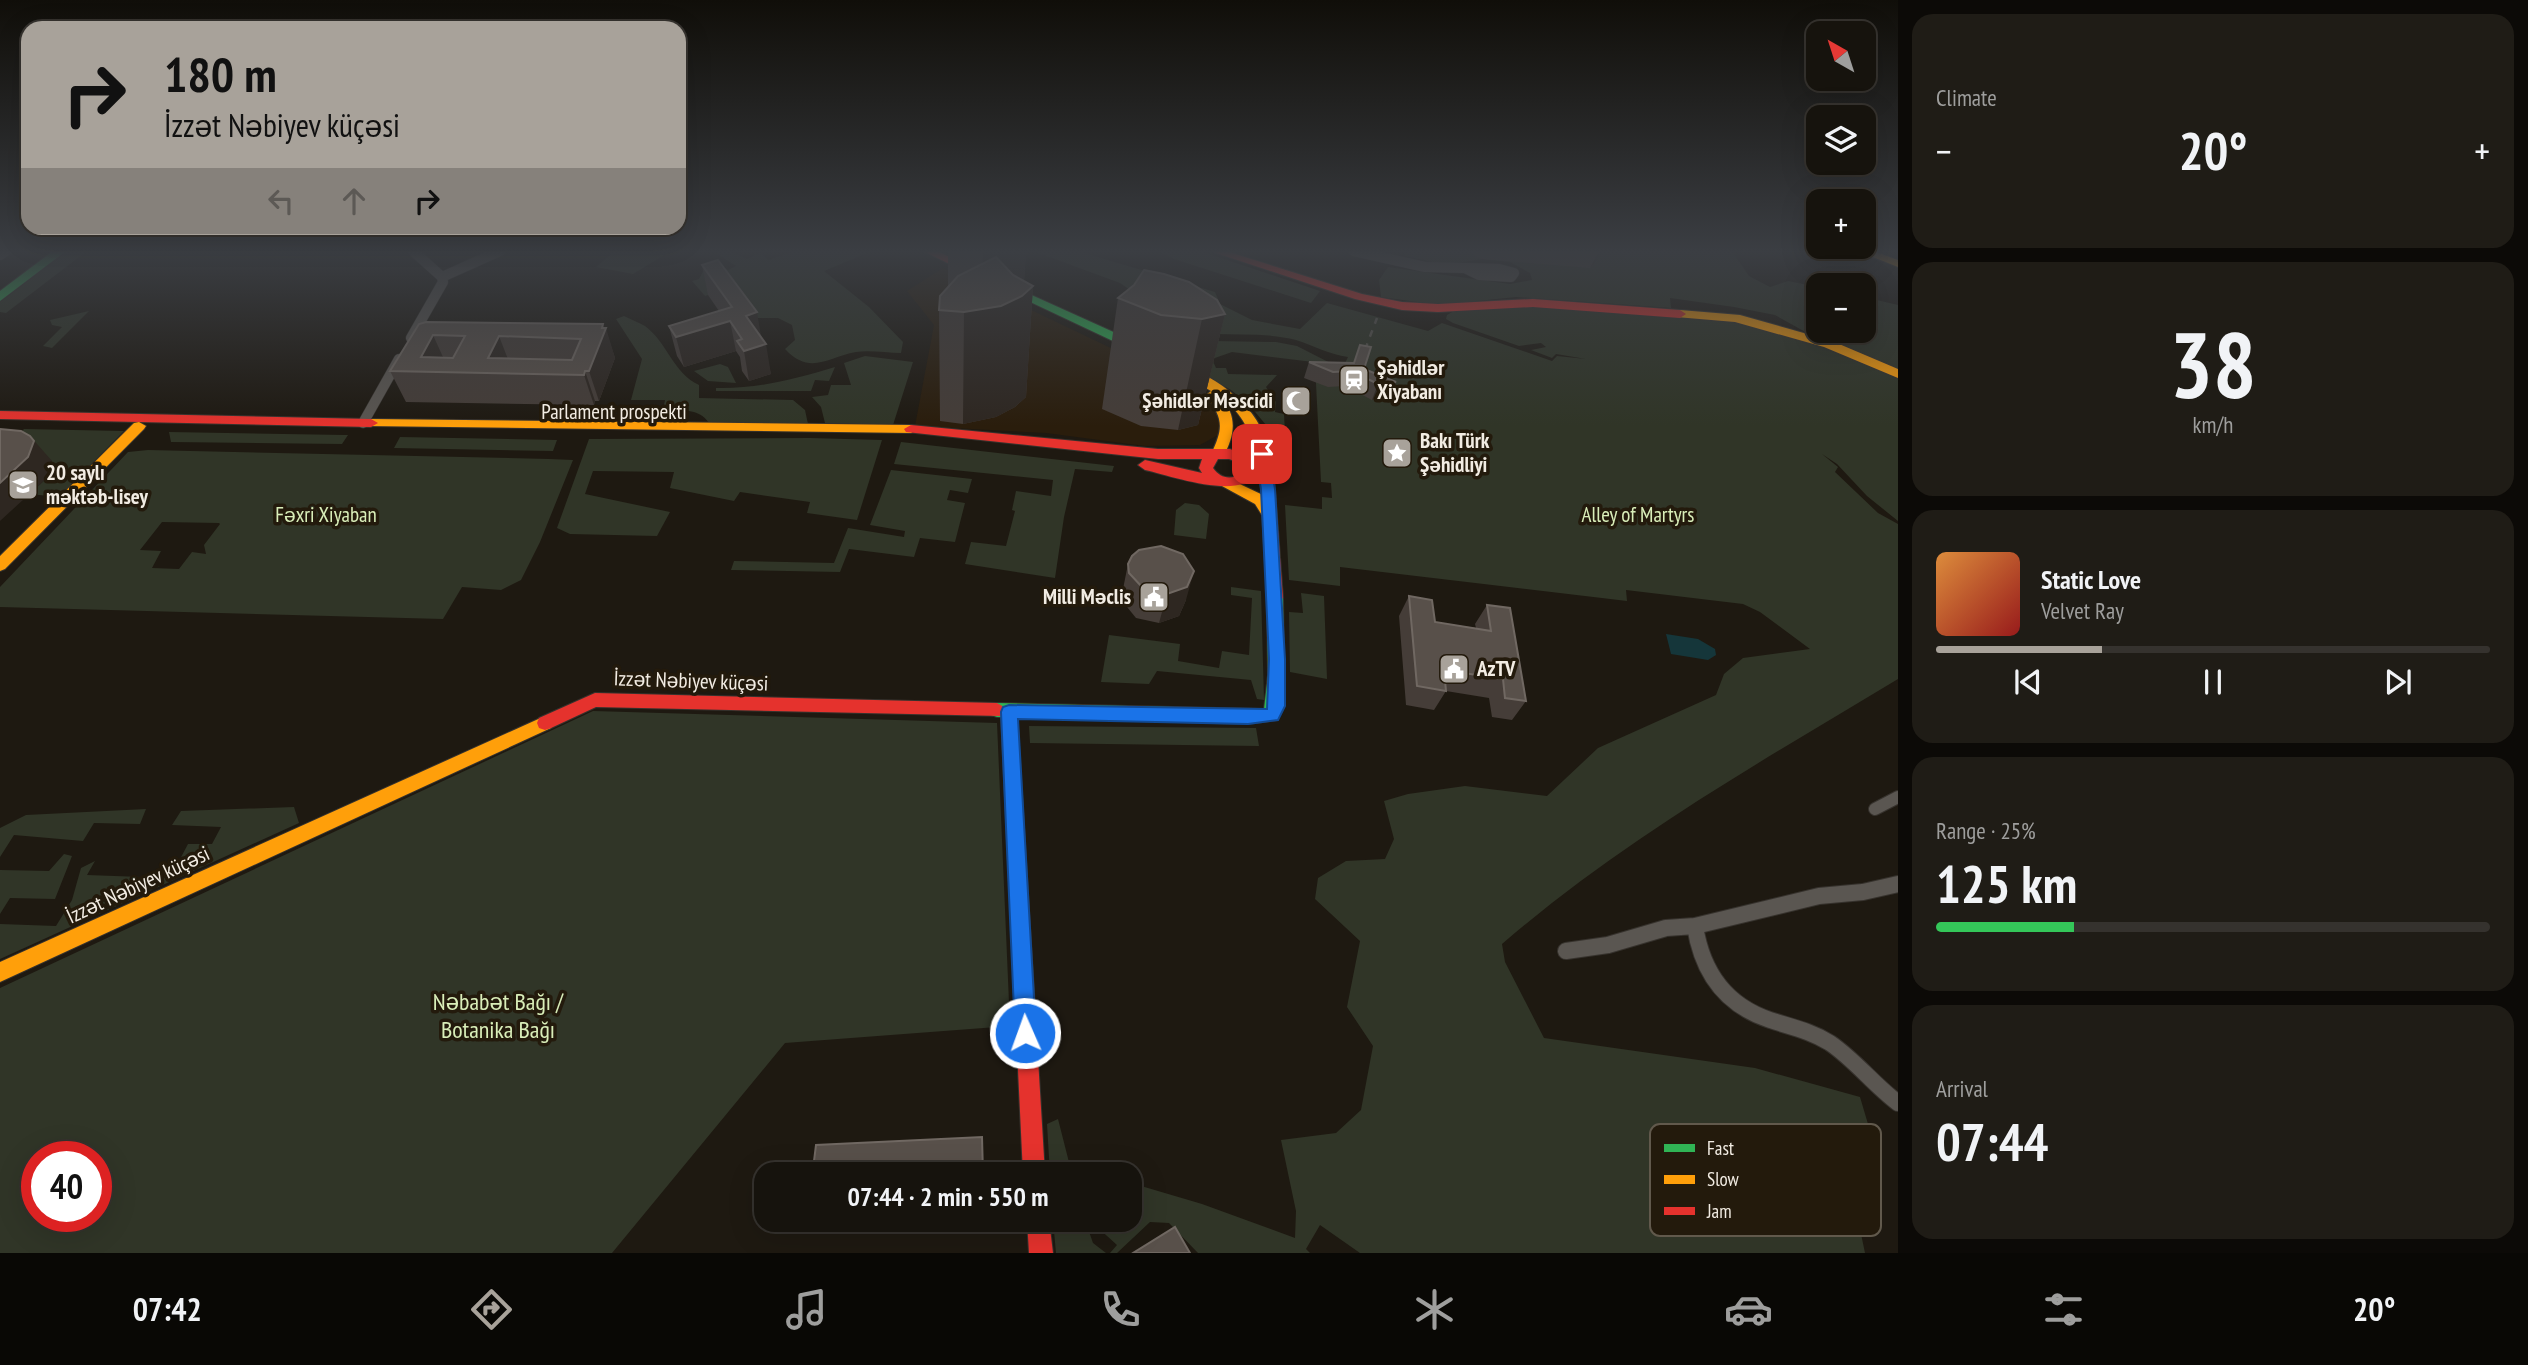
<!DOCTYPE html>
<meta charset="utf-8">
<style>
:root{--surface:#16130d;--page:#1f1c16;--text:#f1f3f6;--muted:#9e9e9d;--line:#35322e;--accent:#a8a29a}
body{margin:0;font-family:"PT Sans Narrow",sans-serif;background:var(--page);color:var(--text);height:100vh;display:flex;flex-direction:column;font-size:26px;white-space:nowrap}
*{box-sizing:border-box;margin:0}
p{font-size:23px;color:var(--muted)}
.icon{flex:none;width:38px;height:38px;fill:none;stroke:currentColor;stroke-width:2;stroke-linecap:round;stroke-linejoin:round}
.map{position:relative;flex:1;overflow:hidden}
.drawer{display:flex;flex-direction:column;gap:14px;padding:14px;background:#0c0a07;width:630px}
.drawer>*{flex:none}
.hud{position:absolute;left:21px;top:21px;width:665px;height:214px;border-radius:21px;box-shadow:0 7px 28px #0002,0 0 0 2px var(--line);background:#a8a29a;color:#111;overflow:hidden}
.needle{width:46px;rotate:321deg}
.controls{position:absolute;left:1806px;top:21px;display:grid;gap:14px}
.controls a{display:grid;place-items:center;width:70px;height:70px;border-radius:14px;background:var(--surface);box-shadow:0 7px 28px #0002,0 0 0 2px var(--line);font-size:35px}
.speed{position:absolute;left:21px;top:1141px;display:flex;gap:14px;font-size:35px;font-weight:700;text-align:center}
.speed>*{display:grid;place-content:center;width:91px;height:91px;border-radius:50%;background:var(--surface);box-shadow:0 7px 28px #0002,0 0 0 2px var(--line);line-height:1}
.speed .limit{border:10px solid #d22;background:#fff;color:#111}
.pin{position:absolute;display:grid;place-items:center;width:60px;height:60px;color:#fff;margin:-30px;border-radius:14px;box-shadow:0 4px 10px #0006}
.me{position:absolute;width:77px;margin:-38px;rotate:358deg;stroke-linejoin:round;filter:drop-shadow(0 0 5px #0008)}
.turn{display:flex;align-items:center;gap:24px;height:147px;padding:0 28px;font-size:32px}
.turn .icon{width:91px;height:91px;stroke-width:2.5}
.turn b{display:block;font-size:49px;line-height:60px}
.lanes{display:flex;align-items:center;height:66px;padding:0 28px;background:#0003;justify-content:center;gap:35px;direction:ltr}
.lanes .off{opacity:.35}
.big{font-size:52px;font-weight:800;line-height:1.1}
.drawer .widget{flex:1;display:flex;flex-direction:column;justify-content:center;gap:10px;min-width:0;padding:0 24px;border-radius:21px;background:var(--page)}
.drawer .dial{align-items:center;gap:0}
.dial b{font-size:91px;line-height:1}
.song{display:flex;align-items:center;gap:21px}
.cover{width:84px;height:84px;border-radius:10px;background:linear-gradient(135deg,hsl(30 70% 55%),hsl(0 70% 35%))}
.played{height:7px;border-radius:4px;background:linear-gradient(90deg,var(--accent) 30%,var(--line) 30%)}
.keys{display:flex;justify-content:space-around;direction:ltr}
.heat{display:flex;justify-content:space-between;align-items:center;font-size:38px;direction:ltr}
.charge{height:10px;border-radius:5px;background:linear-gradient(90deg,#34c759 25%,var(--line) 0)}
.trip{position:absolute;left:754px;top:1162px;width:388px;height:70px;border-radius:21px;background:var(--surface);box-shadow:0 7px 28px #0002,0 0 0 2px var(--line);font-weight:800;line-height:70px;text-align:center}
.menu{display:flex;height:112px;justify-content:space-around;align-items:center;background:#090805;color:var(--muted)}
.menu .icon{width:49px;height:49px}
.menu .current{color:var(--accent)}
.menu b{font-size:32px;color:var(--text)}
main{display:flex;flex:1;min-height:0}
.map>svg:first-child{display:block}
.built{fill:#2a1d0c}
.green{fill:#303527;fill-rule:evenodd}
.water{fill:#15363a}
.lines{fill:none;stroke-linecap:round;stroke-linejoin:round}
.street-far2-casing{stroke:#36322d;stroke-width:11}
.street-far1-casing{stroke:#36322d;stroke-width:14}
.street-casing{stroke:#36322d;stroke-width:18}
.fast-casing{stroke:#36322d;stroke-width:2}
.slow-casing{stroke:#36322d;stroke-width:2}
.jam-casing{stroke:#36322d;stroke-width:2}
.street-far2{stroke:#5a5651;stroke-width:10}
.street-far1{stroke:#5a5651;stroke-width:12}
.street{stroke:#5a5651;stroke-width:16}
.fast{fill:#30b455;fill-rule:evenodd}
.slow{fill:#ff9f0a;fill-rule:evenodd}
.jam{fill:#e5322d;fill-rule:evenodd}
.rail{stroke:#5a5751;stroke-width:2.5;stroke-dasharray:7 7;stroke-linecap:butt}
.wall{fill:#453d38}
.shaded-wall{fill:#2e2721}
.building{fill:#58504a;stroke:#706862;stroke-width:2;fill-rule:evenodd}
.route{fill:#1a73e8;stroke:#114b97;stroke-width:2}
.labels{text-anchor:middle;stroke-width:7;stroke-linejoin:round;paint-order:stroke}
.poi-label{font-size:21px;font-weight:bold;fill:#f2ece3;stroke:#231a0c;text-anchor:start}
.street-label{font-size:21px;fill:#f2ece3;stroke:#231a0c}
.park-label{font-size:21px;fill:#d9eeb9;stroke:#231a0c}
.near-park-label{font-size:24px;fill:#d9eeb9;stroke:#231a0c}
.key{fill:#231a0c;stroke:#61594c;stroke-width:2}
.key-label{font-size:19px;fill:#f2ece3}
</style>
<main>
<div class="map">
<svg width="1898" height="1253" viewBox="0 0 1898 1253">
<rect width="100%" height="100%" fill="#1e1911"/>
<path class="built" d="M943 268 1180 381 1206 396 1222 414 1218 435 1200 445 1145 446 1046 433 915 426 934 325 907 291Z"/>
<path class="green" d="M67 251H87L6 313 0 312V302Z
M614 251H671L633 274 596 267Z
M713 251H730L747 259 761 252 768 260 795 251H872L824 271 869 307 903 342 901 353C887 353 870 350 856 352 828 357 810 376 785 349L795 340 792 325 778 318H756L734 287 705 296 692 281 699 279 707 264 714 261 728 270 736 266Z
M1033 251H1078L1215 292 1220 304 1252 320 1300 329 1327 303 1428 331 1442 323 1552 361 1557 356 1586 359 1556 354 1552 358 1531 350 1546 347 1541 343 1519 346 1453 323 1446 319 1447 315 1454 311 1530 306 1737 321 1826 347 1898 378V521L1867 496 1837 464 1822 454 1838 467 1835 472 1878 513 1898 524V679C1762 761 1622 840 1502 944L1505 962 1544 1038 1755 1068 1860 1097 1868 1124 1851 1126 1850 1181 1865 1253H1360L1320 1225 1306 1249 1310 1253H1198L1169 1223 1150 1222 1117 1253H1110L1117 1245 1096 1226V1220H1130L1131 1183 1202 1204 1295 1238 1296 1211 1281 1140 1336 1133 1361 1110 1373 1046 1347 1007 1360 941 1315 899 1318 878 1346 861 1385 859 1394 839 1384 801 1408 794 1465 786 1547 796 1598 748 1716 695 1724 674 1743 658 1810 649 1760 612 1743 604 1626 590 1627 601 1340 567V586L1289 580 1285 505 1322 509V497L1332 498 1331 483 1321 482 1315 364 1327 367 1313 362 1232 352 1212 359 1216 368H1226L1228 374 1277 375 1266 387 1276 402 1275 412 1284 414 1286 451H1279L1266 425 1251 407 1231 390 1191 368 1146 301 1120 283ZM1214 334C1241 335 1270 333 1296 340 1314 346 1329 354 1348 357L1342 369 1297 346 1276 342 1213 341Z
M1159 251H1200L1320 291 1311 303 1174 259Z
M1406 251H1732L1749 276 1770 287 1788 281 1818 287V331H1864V297L1898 305V371L1809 334 1775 315 1734 307 1670 298 1671 308 1516 297 1439 305 1381 297 1379 280 1388 267 1510 284 1532 280 1530 273 1510 262 1482 259 1445 265 1405 256Z
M89 311 52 348 43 346 62 327 52 325 50 320Z
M624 316C630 319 638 322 645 326 667 342 673 373 699 385V398L793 400 805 410 808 424 709 423C700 408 679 410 663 410L665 400H631L642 359 616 319Z
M865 356 913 362 893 425 825 423 821 407 812 397 828 395 831 385H851L844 363Z
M720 364 728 367 736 383 708 381 694 371Z
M835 367 829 381 815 380 811 391H716V388C758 389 795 379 835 367Z
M24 429 124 431 59 497 29 494 47 478 52 461 5 448Z
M169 432 345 435H348L342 444 171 442Z
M400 437 557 440 553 451 394 448Z
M810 438 882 440 857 520 807 513 810 502 740 492 734 501 670 488 674 472 593 471 585 494 670 512 657 536 570 534 557 528 589 439Z
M901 442 1114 466 1112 472 1075 469 1064 517 1055 578 965 564 971 542 1006 546 1015 511 1012 510 1016 491 1051 496 1053 480 894 464Z
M148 450 549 459 573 460 540 542 521 580 501 590 462 587 443 619 0 607V587L128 452ZM162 522 219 523 220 524 204 545 206 554 192 552 179 569 152 568 161 551 140 550Z
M891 470 972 479 968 493 950 490 947 500 965 503 955 542 920 538 914 557 849 549 840 572 731 570 734 561 834 563 848 528 904 537 905 531 870 525Z
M1185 503 1199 505 1209 514 1206 539 1174 535 1176 510Z
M1231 587 1261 591 1264 700 1257 699 1251 680 1157 671 1149 684 1101 682 1109 635 1180 644 1178 661 1219 668 1222 651 1249 655 1252 598 1231 595Z
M1301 593 1324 596 1327 679 1290 672 1289 612 1303 613Z
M593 711 997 723 1010 1026 785 1043 612 1253H0V988ZM37 1157H96V1216H37Z
M1029 726 1256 728 1259 746 1030 743Z
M294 807 299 823 0 959V924L56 926 72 900 81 868 95 861 87 875 170 878 188 844H212L221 827 172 825 181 811Z
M146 809 140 824 94 823 83 841 14 835 0 857V828L26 815Z
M64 854 72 856 55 899 10 898 0 914V870L49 871Z
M1058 1119 1072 1174H1050L1047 1124Z
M1053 1220H1085L1093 1243 1106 1253H1056Z"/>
<path class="water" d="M1666 634 1698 639 1715 649 1716 655 1708 660 1671 654Z"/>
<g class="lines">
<g class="street-far2-casing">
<path id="street-far2" d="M413 251 442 277
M1354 251 1425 267 1465 268
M0 255 6 251
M1465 268 1499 269 1514 273 1511 277 1479 275Z
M442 277 500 251
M411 338 443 282 442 277
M363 423 399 359"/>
</g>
<g class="street-far1-casing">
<path id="street-far1" d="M1875 809 1898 797"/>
</g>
<g class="street-casing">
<path id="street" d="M1695 926C1702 972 1725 1005 1770 1020 1791 1027 1811 1031 1830 1043 1855 1060 1874 1085 1898 1103
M1566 951 1608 945 1666 928 1695 926 1819 896 1863 892 1898 884"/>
</g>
<g class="fast-casing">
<path id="fast" d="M53 251H66L0 301V291Z
M1007 284 1140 344 1142 347 1136 351 1132 350 1003 289 1001 287Z
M1275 592 1283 598 1284 675 1278 720 1248 724 997 717 991 715 989 710 991 705 997 703 1264 709 1268 675 1267 598Z"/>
</g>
<g class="slow-casing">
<path id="slow" d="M1858 251H1873L1898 260V267Z
M1680 310 1740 315 1832 341 1898 369V378L1824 347 1735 322 1676 317V311Z
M1184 366C1214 375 1266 412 1265 447 1264 457 1259 470 1255 478L1250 480 1243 475C1246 467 1250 457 1251 448 1253 429 1234 406 1220 396 1238 416 1235 435 1223 457H1213L1211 454C1224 427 1223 419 1206 395L1211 391 1180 373 1178 370Z
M371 419 911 425 918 429 911 433 366 426V420Z
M139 422 146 426 144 429 5 569 0 571V556L134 423Z
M1227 478 1265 496 1277 516 1275 520H1265L1255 504 1222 486 1220 483Z
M545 716 551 718 553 723 551 728 0 982V962Z"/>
</g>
<g class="jam-casing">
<path id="jam" d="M923 251H937L980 272 970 274Z
M1210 251H1226L1362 294 1402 302 1438 304 1533 299 1680 310 1686 314 1680 318 1533 307 1438 312 1402 310 1355 299Z
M0 411 371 419 378 423 371 427 0 419Z
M911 425 1158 449H1230L1250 457 1257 467V475C1237 500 1172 476 1145 470L1138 465 1145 460 1202 473 1199 468 1202 459H1158L906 432 904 429ZM1218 459H1229L1240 463 1243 473C1231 480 1221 479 1213 468Z
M1257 436 1264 440 1274 476 1283 598 1275 604 1267 598 1260 476 1250 440Z
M595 693 997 703 1004 707H1015L1017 712 1045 1174H1023L1001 716 596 707 551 728 545 730 539 728 537 723 539 718Z
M1027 1220H1049L1053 1253H1029Z"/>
</g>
<use href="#street-far2" class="street-far2"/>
<use href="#street-far1" class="street-far1"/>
<use href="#street" class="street"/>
<use href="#fast" class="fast"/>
<use href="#slow" class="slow"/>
<use href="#jam" class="jam"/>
<path class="rail" d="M1360 363 1377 318"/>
</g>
<path class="wall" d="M948 251H1026L1024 281 1033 286 1026 397 1015 407 996 417 963 424 940 421 939 310 948 287Z
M1473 251H1602L1594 264 1590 268 1482 259 1475 256Z
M702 265 761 337 771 374 749 381 742 371 740 357 736 351 684 367 677 356 669 326 719 311 708 295Z
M1118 298 1225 314 1198 425 1178 430 1141 426 1102 409Z
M426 322 605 328 615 358 599 401H595L594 405 406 402 390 371Z
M1309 362 1354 363 1396 382 1390 397 1372 400 1345 386 1328 387 1304 378Z
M1128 564 1186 600 1179 616 1159 623 1136 618 1123 602 1122 594Z
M1409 596 1435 622 1476 628 1475 624 1487 605 1526 701 1512 720 1492 717 1489 698 1446 691 1434 710 1406 705 1399 616Z"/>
<path class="shaded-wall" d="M983 251H1026L1023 295 1033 286 1026 397 1015 407 996 417 963 424 964 312 981 309Z
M1599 251H1602L1594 264 1590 268Z
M757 312 762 342 746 316Z
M1225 314 1198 425 1178 430 1202 319Z
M730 321 736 351 684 367 676 337Z
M603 324 605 330 606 328 615 358 599 401 589 371Z
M433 335 447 366 421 357Z
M499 336 511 367 488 358Z
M766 344 771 374 749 381 744 351Z
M585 371 595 401 594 405 584 375Z
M1396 382 1390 397 1372 400 1378 384Z
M30 436 52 461 47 478 0 521V483Z
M1194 571 1186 600 1179 616 1159 623 1167 594Z"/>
<path class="building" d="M996 257 1013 275 1033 286 1022 296 1001 306 964 312 939 310 940 296 958 276Z
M718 260 757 312 746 316 766 344 744 351 737 341 742 339 730 321 676 337 669 326 732 307 702 265Z
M1144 270 1164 274 1189 282 1217 300 1225 314 1202 319 1161 315 1118 298 1134 285Z
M426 322 603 324 602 328H606L589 371H585L584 375 390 371 419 324ZM433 335 465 336 453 358 421 357ZM499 336 581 339 572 360 488 358Z
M1360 345 1371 347 1364 369 1396 382 1378 384 1351 371 1333 372 1309 362 1354 363Z
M0 429 21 431 30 436 34 441 28 457 0 483Z
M1161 546 1183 554 1194 571 1187 587 1167 594 1143 588 1129 573 1128 564 1132 556 1139 550Z
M1409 596 1432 600 1435 622 1491 631 1487 605 1510 608 1526 701 1505 698 1503 679 1444 670 1446 691 1417 686Z
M982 1137 983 1174H802V1171L813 1169 816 1145Z
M1175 1227 1190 1253H1133Z"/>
<linearGradient id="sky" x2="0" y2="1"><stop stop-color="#100e09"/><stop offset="0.59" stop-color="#3b3e43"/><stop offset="1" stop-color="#3b3e43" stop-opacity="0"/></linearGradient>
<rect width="1898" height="426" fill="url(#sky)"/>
<path class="route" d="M1262 449 1269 454 1275 489 1285 659V706L1278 720 1248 724 1018 719 1036 1033 1033 1041 1025 1044 1018 1041 1015 1033 1001 712 1003 707 1009 705 1267 709 1269 659 1261 489 1255 454Z"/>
<defs>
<g id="station-square" transform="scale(1.575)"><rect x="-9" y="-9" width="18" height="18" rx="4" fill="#a8a29a" stroke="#231a0c"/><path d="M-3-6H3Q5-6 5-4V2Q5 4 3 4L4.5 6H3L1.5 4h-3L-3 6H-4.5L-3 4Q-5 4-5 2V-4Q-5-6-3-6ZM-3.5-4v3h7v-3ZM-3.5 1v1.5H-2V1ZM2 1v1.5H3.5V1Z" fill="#fff"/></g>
<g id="mosque-square" transform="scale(1.575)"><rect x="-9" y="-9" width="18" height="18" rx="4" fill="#a8a29a" stroke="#231a0c"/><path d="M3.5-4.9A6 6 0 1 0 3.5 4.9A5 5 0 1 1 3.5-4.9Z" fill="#fff"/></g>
<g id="sight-square" transform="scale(1.575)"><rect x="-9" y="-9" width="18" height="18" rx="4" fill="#a8a29a" stroke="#231a0c"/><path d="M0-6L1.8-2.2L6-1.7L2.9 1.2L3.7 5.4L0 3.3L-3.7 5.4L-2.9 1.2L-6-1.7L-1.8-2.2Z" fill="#fff"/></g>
<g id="school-square" transform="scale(1.575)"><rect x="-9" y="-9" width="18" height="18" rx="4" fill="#a8a29a" stroke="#231a0c"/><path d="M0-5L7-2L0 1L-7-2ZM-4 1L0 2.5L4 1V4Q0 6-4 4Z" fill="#fff"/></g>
<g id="civic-square" transform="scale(1.575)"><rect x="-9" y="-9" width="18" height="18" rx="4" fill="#a8a29a" stroke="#231a0c"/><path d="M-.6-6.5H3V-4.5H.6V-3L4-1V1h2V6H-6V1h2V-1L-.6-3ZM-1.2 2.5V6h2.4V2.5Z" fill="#fff"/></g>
</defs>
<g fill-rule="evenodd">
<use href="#station-square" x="1354" y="380"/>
<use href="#mosque-square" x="1296" y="401"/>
<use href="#sight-square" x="1397" y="453"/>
<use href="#school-square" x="23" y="485"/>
<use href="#civic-square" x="1154" y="597"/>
<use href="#civic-square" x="1454" y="669"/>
</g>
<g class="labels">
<g class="poi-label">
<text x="1377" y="375">Şəhidlər<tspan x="1377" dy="24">Xiyabanı</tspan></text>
<text x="1273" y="408" text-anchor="end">Şəhidlər Məscidi</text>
<text x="1420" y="448">Bakı Türk<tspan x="1420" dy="24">Şəhidliyi</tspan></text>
<text x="46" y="480">20 saylı<tspan x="46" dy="24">məktəb-lisey</tspan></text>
<text x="1131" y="604" text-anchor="end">Milli Məclis</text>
<text x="1477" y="676">AzTV</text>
</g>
<g class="street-label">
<text x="614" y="419">Parlament prospekti</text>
<text transform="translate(691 681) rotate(2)" y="7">İzzət Nəbiyev küçəsi</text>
<text transform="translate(138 885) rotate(-25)" y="7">İzzət Nəbiyev küçəsi</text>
</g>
<g class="park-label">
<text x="326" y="522">Fəxri Xiyaban</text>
<text x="1638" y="522">Alley of Martyrs</text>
</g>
<g class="near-park-label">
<text x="498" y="1010">Nəbabət Bağı /<tspan x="498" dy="28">Botanika Bağı</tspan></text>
</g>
</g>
<rect x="1650" y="1124" width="231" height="112" rx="10" class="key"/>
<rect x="1664" y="1144" width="31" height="8" fill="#30b455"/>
<rect x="1664" y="1175" width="31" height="9" fill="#ff9f0a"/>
<rect x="1664" y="1207" width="31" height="8" fill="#e5322d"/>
<g class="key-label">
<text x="1707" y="1155">Fast</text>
<text x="1707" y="1186">Slow</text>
<text x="1707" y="1218">Jam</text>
</g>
</svg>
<div class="controls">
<a><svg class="needle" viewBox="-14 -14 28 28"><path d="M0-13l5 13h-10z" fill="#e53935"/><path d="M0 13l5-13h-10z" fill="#9e9e9d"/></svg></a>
<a><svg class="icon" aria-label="layers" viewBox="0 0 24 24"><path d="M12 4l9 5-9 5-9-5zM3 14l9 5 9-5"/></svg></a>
<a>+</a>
<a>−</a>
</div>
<div class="speed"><div class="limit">40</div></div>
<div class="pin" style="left:1262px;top:454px;background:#d93025"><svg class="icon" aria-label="arrive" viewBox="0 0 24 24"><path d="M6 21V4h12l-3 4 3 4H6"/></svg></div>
<svg class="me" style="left:1025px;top:1033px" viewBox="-20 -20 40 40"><circle r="17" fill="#1a73e8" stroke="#fff" stroke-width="3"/><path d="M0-11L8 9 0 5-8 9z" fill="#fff"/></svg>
<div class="trip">07:44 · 2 min · 550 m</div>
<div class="hud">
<div class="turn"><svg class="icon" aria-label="right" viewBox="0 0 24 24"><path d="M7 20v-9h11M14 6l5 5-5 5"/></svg><div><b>180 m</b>İzzət Nəbiyev küçəsi</div></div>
<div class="lanes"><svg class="icon off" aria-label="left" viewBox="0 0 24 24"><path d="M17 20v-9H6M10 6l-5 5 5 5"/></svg><svg class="icon off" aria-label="ahead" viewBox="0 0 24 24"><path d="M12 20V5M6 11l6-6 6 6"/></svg><svg class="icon" aria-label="right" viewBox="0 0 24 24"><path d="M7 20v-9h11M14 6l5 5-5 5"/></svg></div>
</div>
</div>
<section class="drawer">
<div class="widget"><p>Climate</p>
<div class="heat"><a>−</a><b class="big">20°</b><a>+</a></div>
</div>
<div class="widget dial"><b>38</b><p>km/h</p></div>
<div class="widget">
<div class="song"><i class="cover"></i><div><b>Static Love</b><p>Velvet Ray</p></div></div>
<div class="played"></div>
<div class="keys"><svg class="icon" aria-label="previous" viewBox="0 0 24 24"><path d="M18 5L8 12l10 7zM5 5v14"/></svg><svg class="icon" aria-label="pause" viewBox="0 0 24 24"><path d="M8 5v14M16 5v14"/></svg><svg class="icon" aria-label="next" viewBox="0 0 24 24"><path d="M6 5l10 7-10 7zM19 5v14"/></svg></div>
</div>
<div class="widget"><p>Range · 25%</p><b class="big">125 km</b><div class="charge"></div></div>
<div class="widget"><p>Arrival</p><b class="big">07:44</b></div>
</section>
</main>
<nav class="menu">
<b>07:42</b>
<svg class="icon current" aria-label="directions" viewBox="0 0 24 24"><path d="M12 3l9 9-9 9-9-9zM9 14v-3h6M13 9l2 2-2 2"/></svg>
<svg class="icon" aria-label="music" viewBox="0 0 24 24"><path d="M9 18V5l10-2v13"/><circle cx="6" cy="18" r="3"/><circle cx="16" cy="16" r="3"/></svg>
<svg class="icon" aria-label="phone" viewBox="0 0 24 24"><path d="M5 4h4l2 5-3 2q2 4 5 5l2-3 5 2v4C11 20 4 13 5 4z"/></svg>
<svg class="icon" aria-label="climate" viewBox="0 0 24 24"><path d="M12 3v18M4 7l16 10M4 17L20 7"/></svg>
<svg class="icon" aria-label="car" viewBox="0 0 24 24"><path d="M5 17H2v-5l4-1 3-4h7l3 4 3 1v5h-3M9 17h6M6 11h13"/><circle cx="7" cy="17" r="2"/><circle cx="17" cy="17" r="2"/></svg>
<svg class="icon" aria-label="filters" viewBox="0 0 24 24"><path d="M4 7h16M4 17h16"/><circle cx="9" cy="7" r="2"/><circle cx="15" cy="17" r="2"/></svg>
<b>20°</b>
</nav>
